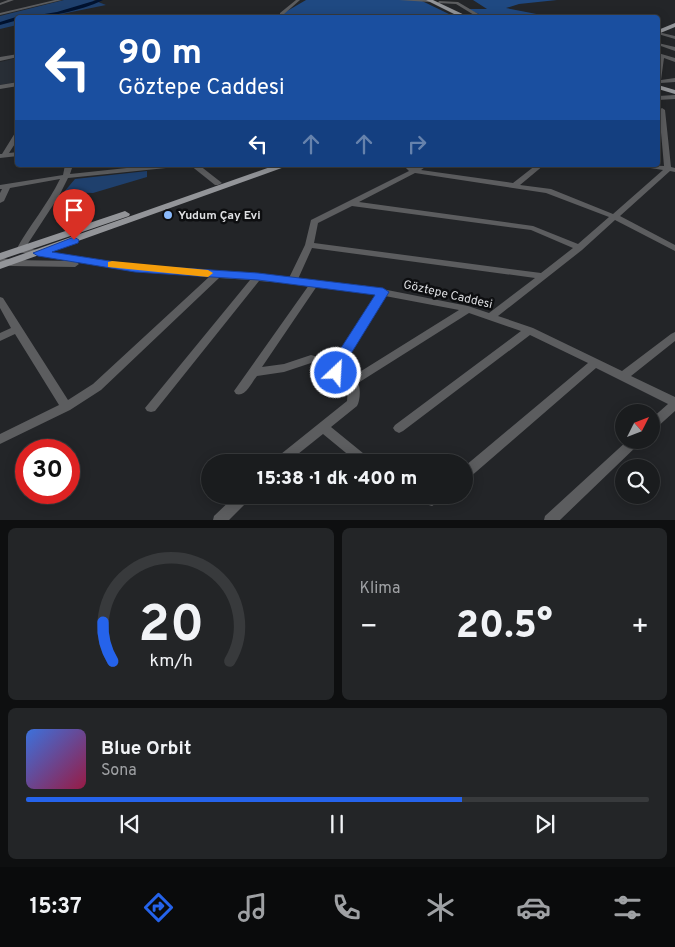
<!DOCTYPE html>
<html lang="tr">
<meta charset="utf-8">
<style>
:root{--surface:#1a1c1e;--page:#232527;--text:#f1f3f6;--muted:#9fa1a4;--line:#383a3c;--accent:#2563eb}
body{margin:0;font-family:Overpass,sans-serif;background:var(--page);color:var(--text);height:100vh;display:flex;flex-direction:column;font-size:19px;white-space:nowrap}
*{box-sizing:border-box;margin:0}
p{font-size:16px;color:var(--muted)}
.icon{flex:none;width:28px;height:28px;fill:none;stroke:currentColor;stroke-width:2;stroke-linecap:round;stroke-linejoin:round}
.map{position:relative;height:520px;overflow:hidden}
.drawer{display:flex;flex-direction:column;gap:8px;padding:8px;background:#0e0f10;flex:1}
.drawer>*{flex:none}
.banner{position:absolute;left:15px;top:15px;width:645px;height:152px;border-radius:5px;box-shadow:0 2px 12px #0003,0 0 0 1px var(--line);background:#1a4fa0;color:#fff;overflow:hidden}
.needle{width:32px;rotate:48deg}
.buttons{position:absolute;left:615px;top:404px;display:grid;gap:10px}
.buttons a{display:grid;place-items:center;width:45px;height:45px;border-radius:50%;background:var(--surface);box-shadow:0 2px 12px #0003,0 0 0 1px var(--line);font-size:25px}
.speed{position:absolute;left:15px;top:439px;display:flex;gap:10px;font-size:25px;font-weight:700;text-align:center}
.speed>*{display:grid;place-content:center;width:65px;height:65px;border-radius:50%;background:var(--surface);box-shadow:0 2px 12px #0003,0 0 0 1px var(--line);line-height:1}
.speed .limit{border:8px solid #d22;background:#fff;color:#111}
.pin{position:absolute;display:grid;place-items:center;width:42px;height:42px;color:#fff;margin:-51px -21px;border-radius:50% 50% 50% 0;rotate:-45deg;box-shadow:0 0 5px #0007}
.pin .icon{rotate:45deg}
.me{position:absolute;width:55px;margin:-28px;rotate:25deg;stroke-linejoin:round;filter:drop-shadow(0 0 4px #0008)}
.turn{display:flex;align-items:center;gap:18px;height:105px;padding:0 20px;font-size:22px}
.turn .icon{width:65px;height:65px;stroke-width:2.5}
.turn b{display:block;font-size:35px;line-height:42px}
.lanes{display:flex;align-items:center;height:48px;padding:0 20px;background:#0003;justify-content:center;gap:25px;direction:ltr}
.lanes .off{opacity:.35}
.big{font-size:38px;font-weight:800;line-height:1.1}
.drawer .widget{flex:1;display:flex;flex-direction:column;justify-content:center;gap:8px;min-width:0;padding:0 18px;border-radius:8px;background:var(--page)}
.drawer .dial{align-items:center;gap:0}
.dial svg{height:130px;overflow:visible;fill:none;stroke:var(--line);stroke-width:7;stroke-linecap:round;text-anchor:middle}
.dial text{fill:var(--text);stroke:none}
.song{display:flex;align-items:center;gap:15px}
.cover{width:60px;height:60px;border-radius:8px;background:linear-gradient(135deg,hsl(220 70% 55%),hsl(340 70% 35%))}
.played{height:5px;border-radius:2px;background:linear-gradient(90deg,var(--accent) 70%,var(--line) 70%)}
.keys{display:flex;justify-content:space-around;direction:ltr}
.heat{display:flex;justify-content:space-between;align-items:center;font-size:28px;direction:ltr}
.drawer .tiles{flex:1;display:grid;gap:8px;grid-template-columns:1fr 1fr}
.widget:last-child{grid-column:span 2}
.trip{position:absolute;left:201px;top:454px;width:272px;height:50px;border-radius:25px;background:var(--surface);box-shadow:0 2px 12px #0003,0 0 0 1px var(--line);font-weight:800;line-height:50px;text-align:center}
.menu{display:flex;height:80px;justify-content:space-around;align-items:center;background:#0a0b0c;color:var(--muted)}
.menu .icon{width:35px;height:35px}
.menu .selected{color:var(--accent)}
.menu b{font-size:22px;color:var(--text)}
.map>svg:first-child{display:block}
.built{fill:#282e36}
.green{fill:#1f406d}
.forest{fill:#1f4982}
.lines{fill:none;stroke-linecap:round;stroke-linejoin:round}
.canal{fill:#01122f;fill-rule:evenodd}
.minor{fill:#5c5d5f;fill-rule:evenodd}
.major{fill:#939599;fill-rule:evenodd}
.route{fill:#2563eb;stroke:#184099}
.slow{fill:#f59e0b}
.poi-dot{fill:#8abafc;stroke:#0d0e10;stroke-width:2}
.labels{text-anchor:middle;stroke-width:5;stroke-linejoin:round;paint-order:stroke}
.poi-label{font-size:12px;font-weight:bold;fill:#dedfe2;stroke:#0d0e10;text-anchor:start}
.street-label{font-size:12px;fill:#dedfe2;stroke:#0d0e10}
</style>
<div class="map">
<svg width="675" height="520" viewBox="0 0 675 520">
<rect width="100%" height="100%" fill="#232528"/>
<path class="built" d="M17 58V82L0 85V62Z"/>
<path class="green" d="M64 0H93L106 5 47 17 18 18 17 25 0 29V16Z
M147 171V177L93 193 64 192 75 179Z"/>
<path class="forest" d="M306 0H413L422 1 451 15 282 14Z
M473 0H557L519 4 506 8 552 17H486L467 9H487Z"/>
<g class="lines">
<path class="canal" d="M97 0H103C81 11 45 18 20 18L57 12Z
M16 17 20 18H18V20L0 25V22Z"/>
<path class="minor" d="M8 0H14L0 5V3Z
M55 0H62L0 15V13Z
M296 0H300L284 14V18H280V13Z
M399 0H430L431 1 429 2Z
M439 1 458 2 485 18H479L456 4 438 3Z
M355 16 380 17 382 18H353Z
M658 32 675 36V39L658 34Z
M658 43 675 47V51L658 45Z
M658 53 675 58V62L664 58 661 80 675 78V82L661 83 658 86 659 57 658 56Z
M18 54V57L0 61V57Z
M18 82V86L0 89V85Z
M675 95V99L658 100V96Z
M662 108 665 110 671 167 675 168V172L670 171 620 216 675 245V251L615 220 582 250 498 316 533 328 622 371 671 334 675 332V341L631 376 675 397V411L655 429 651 431V419L668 404 596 368 469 478 465 479V466L588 363 530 335 403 431 399 433 395 431 393 428 395 425 521 331 469 313 358 383C361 389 360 401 357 406L331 427 369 458 371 462H357L323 434 288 462H274L276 458 347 401 348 388 332 376 331 373 332 369 311 363 284 372 257 376C251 383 246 397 236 394L234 391 309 285 259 281 155 411 151 412 147 411 145 408 250 280 219 278 101 390 70 410 0 444V434L59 405 15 334 0 341V333L11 328 0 308V297L3 298 68 400 93 384 209 277 135 271 17 252 16 250C29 226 48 204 60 179L10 188 4 201 0 203V193L2 189H0V185L63 175 65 165H73L70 174 155 165H180L176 167 68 178 59 196 25 248 135 265 255 275 258 274 289 278 305 245 311 220 409 171 403 165H411L414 168 419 165H428L421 170 513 183 536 165H544L520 185 551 189 613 214 663 170 644 167 643 165 664 166 659 110ZM415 173 546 193 609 217 578 244 533 226 359 202ZM352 206 531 230 573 248 541 273 314 243 318 223ZM312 248 535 278 489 313 468 306 367 286 298 279ZM317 286 377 294 341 349 335 362 311 355 284 364 262 367ZM385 296 459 310 350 378 342 372 350 353Z
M18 131V139L9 153 18 152V156L0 158V154H2L15 133Z
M190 165H199L222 183 218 185H215Z
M0 257 11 260 75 261 79 264 75 267 11 266 0 263Z
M628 440H642L640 443 560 520H544L545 516Z
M236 495H251L250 499 229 520H213L214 516Z
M408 495H444L443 499 432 506 409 499Z"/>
<path class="major" d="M426 0H433L471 18H462Z
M675 23V27L658 34V30Z
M658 85 675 90V94L658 89Z
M276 165H290L0 269V262Z
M125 211 130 214 129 216 0 260V253Z"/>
</g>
<path class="route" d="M74 237 79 240 78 243 52 252 135 265 258 273 383 288 389 292 352 352 341 376 336 378 329 373 341 348 375 295 258 280 135 272 38 256 33 253Z"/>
<path class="slow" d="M112 261 208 270 213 273 208 277 108 267V262Z"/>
<circle class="poi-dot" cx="168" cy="215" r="5"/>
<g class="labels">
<g class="poi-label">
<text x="178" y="219">Yudum Çay Evi</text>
</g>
<g class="street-label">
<text transform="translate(448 294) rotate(13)" y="4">Göztepe Caddesi</text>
</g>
</g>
</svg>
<div class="buttons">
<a><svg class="needle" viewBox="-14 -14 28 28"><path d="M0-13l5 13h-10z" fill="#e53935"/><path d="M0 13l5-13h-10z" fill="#9fa1a4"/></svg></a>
<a><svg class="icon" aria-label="search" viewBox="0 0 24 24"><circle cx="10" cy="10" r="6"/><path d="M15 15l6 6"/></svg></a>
</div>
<div class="speed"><div class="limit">30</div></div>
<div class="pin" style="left:74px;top:240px;background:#d93025"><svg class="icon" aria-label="arrive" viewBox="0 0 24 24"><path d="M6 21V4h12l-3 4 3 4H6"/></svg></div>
<svg class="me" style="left:336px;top:373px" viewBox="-20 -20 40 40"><circle r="17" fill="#2563eb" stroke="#fff" stroke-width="3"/><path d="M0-11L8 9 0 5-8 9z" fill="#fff"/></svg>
<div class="trip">15:38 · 1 dk · 400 m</div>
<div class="banner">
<div class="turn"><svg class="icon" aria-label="left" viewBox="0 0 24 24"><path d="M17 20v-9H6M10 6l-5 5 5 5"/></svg><div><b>90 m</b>Göztepe Caddesi</div></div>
<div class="lanes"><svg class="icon" aria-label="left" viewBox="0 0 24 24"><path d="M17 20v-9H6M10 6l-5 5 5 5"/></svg><svg class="icon off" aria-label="ahead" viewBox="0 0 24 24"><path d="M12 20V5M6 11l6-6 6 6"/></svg><svg class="icon off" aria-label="ahead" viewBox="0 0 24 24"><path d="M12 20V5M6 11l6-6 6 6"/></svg><svg class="icon off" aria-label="right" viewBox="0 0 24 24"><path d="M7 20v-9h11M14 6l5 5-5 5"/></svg></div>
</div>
</div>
<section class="drawer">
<div class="tiles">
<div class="widget dial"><svg viewBox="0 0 100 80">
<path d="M14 69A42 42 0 1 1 86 69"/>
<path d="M14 69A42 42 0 0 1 8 45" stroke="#2563eb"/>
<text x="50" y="56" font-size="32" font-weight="700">20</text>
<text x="50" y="72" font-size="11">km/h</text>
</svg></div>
<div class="widget"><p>Klima</p>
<div class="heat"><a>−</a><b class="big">20.5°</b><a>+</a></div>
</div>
<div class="widget">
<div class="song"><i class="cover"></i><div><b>Blue Orbit</b><p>Sona</p></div></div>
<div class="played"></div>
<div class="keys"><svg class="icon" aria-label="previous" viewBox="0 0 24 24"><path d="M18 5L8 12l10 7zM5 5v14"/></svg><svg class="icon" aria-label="pause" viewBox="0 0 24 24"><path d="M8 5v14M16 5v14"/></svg><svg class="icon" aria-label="next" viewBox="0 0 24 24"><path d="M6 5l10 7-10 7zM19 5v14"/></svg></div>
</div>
</div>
</section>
<nav class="menu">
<b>15:37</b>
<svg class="icon selected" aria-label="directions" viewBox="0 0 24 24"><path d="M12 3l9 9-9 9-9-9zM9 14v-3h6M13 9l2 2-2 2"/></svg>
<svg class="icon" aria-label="music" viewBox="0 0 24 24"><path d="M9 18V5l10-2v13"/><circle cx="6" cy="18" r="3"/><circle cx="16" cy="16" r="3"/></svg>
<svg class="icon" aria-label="phone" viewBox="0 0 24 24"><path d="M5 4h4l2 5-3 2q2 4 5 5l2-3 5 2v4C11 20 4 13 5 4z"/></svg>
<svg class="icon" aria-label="climate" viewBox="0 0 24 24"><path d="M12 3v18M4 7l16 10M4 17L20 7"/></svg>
<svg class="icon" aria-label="car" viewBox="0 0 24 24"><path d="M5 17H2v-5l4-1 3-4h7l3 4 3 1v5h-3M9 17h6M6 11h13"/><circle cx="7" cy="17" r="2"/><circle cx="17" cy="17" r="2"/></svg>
<svg class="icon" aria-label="filters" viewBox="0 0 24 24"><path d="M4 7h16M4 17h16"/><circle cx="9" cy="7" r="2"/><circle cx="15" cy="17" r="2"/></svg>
</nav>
